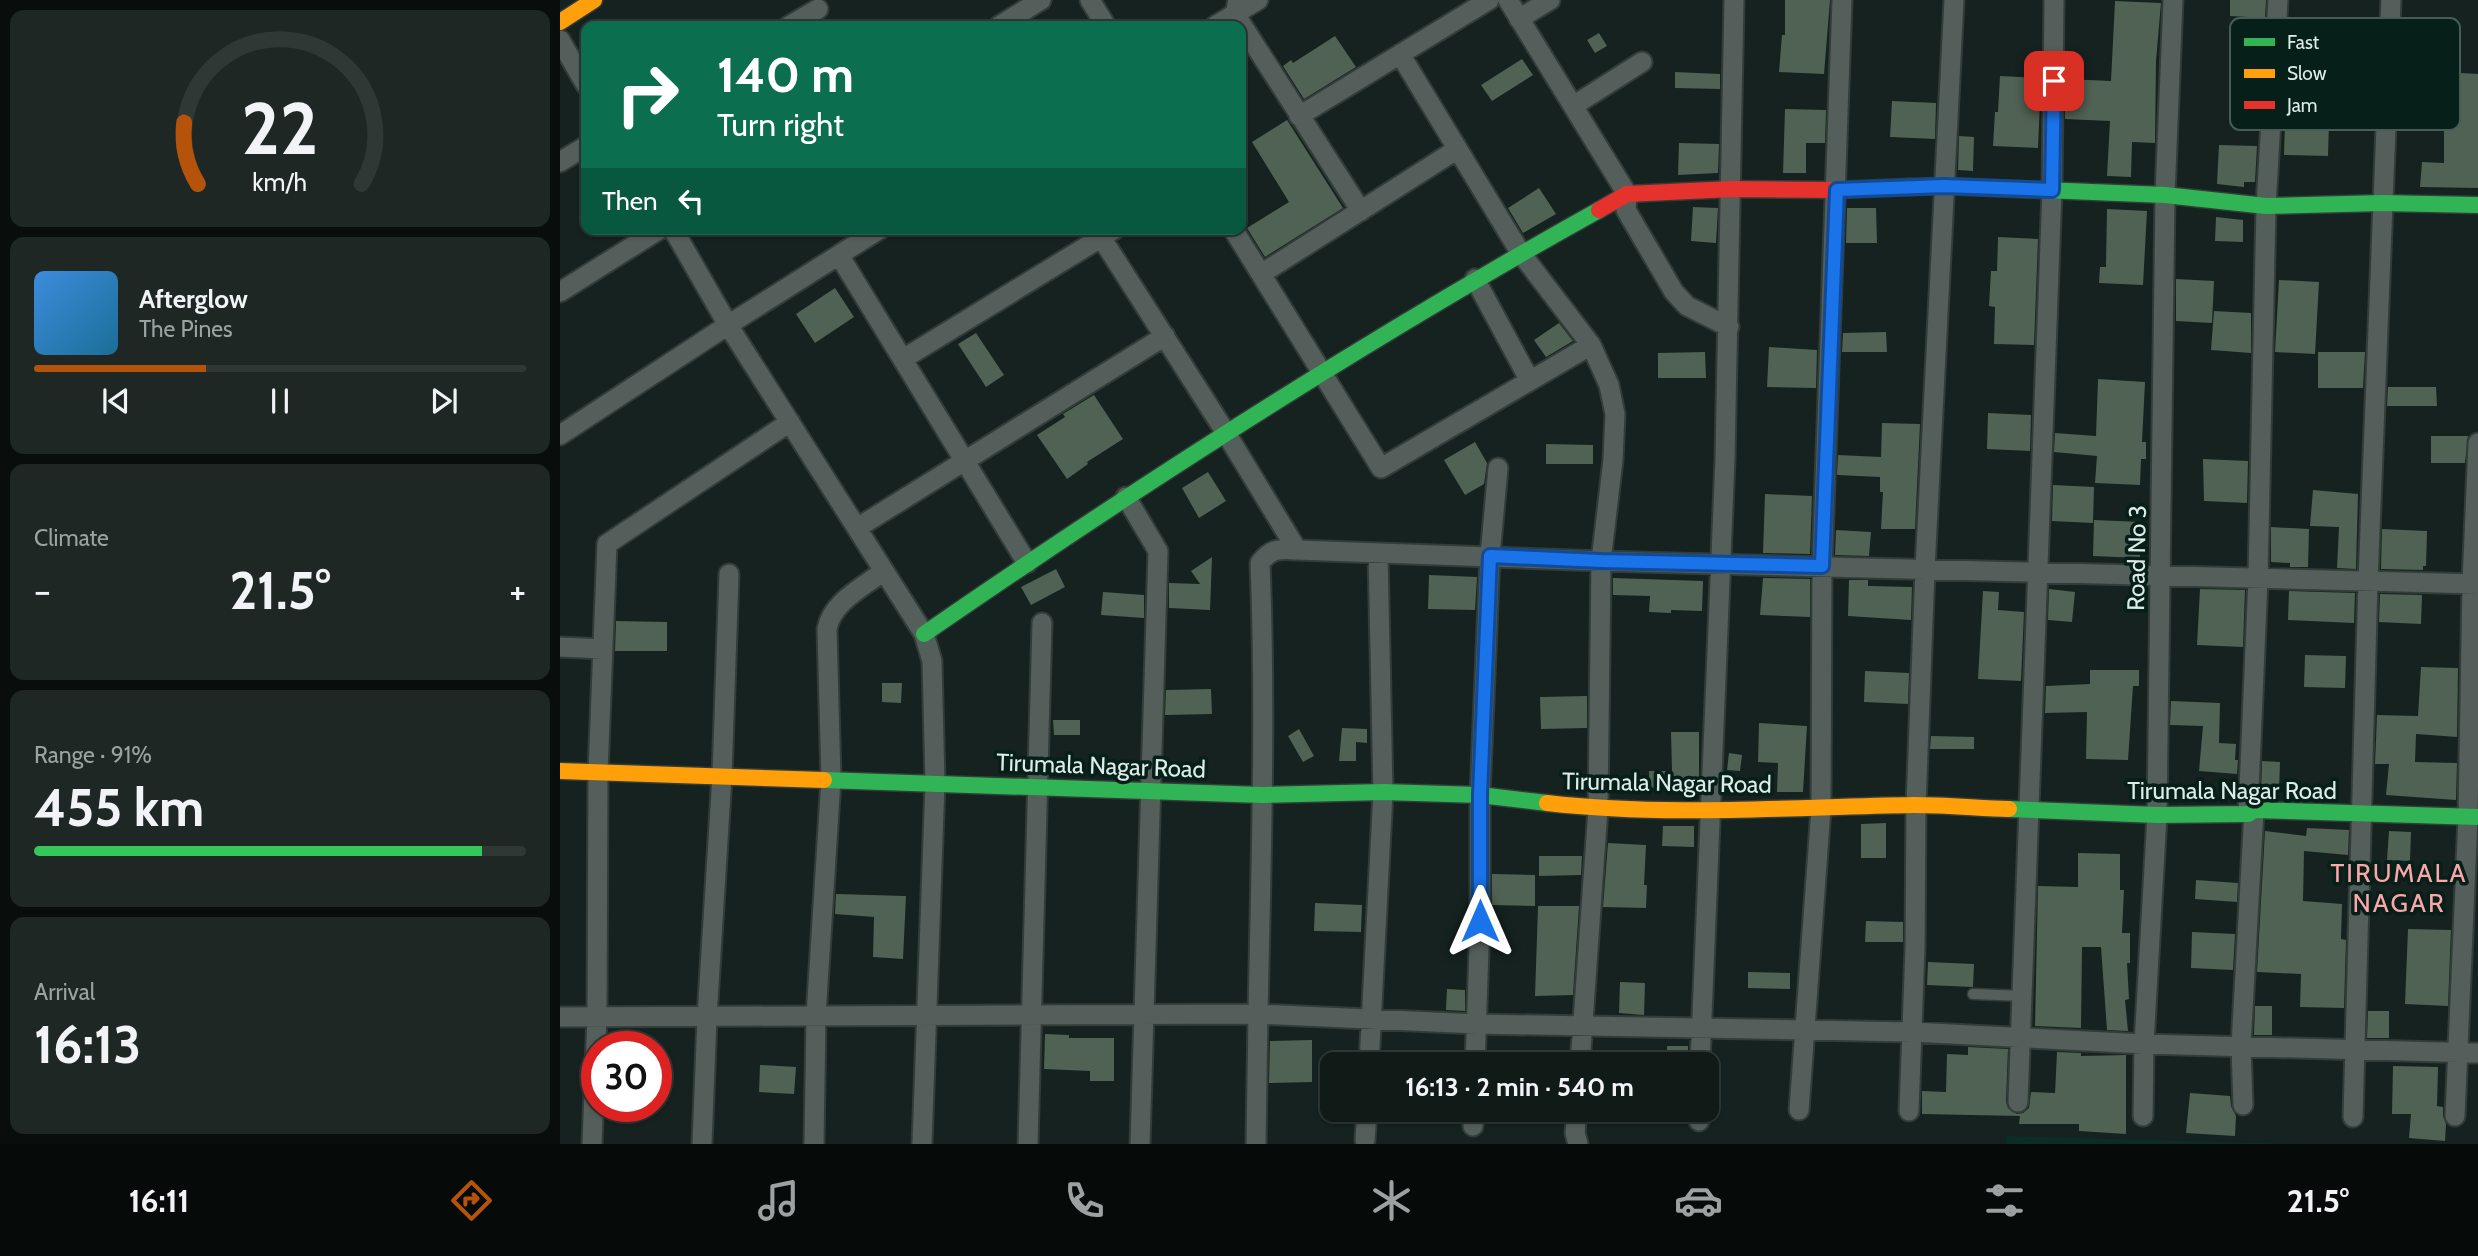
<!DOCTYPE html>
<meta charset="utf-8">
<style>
:root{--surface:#101a17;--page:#1e2724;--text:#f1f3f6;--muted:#9ca1a1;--line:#303836;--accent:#b45309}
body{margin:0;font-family:Cabin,sans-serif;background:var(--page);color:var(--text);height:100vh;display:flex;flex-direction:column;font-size:26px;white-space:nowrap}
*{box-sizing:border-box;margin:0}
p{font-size:23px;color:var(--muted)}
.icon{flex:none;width:38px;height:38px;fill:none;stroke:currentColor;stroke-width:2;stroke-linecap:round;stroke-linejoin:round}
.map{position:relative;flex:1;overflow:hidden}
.panel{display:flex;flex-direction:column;gap:10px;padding:10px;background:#090e0d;width:560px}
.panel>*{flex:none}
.guide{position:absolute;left:21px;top:21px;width:665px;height:214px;border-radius:14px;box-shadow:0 2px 5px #0004,0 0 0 2px var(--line);background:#0b6e4f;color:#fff;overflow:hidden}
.speed{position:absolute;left:21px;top:1031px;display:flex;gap:14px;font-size:35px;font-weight:700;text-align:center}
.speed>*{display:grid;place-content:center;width:91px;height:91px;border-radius:50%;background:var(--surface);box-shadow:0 2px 5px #0004,0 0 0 2px var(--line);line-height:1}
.speed .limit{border:10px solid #d22;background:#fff;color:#111}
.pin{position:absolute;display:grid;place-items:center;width:60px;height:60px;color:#fff;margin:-30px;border-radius:14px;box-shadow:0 4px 10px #0006}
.me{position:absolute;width:77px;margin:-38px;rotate:0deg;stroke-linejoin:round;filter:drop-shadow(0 0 5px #0008)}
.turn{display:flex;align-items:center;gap:24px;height:147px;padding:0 21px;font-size:32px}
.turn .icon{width:91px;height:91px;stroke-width:2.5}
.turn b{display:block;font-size:49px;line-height:60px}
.then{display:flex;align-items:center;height:66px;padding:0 21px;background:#0003;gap:14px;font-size:26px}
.big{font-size:52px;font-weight:700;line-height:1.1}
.panel .widget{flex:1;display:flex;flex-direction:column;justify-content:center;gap:10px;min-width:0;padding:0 24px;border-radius:14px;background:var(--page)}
.panel .dial{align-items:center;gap:0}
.dial svg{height:182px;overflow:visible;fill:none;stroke:var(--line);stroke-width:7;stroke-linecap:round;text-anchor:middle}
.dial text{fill:var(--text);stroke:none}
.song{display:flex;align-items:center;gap:21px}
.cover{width:84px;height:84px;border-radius:10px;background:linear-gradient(135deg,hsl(210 70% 55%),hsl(200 70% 35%))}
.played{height:7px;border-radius:4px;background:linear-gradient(90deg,var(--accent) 35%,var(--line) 35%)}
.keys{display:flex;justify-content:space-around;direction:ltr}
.heat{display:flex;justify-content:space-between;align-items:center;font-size:38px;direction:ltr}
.charge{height:10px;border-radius:5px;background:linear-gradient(90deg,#34c759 91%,var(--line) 0)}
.trip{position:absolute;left:760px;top:1052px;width:399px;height:70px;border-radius:14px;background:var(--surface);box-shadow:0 2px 5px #0004,0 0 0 2px var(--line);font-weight:700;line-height:70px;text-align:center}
.dock{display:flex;height:112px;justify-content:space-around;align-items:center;background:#060a09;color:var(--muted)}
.dock .icon{width:49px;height:49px}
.dock .selected{color:var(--accent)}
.dock b{font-size:32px;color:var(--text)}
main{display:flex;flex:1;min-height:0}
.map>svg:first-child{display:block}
.built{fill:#0c2d25}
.building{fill:#506253}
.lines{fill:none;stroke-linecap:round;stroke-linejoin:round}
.lane-casing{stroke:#323c39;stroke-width:13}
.street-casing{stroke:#323c39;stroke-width:23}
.fast-casing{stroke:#323c39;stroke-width:19}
.slow-casing{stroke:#323c39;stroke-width:19}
.jam-casing{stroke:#323c39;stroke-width:19}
.lane{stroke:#545e5a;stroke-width:10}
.street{stroke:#545e5a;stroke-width:19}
.fast{stroke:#30b455;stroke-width:16}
.slow{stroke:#ff9f0a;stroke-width:16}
.jam{stroke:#e5322d;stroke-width:16}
.route-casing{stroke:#114b97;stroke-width:18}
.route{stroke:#1a73e8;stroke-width:12}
.labels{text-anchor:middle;stroke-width:7;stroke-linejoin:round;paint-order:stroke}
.street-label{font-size:24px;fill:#ddece7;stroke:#061f18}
.neighbourhood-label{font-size:26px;letter-spacing:2px;fill:#fba7a9;stroke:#061f18}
.key{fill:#061f18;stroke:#465c56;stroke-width:2}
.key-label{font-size:19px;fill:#ddece7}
</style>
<main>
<section class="panel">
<div class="widget dial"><svg viewBox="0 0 100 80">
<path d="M14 69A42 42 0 1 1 86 69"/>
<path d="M14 69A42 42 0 0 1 8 42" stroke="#b45309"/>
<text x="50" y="56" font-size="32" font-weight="700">22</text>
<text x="50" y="72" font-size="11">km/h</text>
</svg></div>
<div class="widget">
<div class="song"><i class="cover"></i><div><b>Afterglow</b><p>The Pines</p></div></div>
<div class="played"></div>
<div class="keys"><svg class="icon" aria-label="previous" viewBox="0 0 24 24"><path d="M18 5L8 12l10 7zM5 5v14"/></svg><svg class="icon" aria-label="pause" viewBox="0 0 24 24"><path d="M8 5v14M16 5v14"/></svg><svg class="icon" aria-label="next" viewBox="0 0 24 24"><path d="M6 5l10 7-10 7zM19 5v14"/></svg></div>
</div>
<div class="widget"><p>Climate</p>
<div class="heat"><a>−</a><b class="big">21.5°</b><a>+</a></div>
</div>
<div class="widget"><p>Range · 91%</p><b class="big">455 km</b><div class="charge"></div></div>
<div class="widget"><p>Arrival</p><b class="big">16:13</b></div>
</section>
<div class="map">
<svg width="1918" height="1144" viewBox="0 0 1918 1144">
<rect width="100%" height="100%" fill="#15221f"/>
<path class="built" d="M1446 1136 1741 1144H1447Z"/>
<path class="building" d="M1225 0H1270L1264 74 1219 72 1222 35H1225Z
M1670 0H1706L1705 18 1670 16Z
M1555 1 1601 3 1596 61 1595 143 1572 142 1571 177 1547 176 1550 121 1505 119V79L1551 81Z
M1039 33 1047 46 1035 53 1027 40Z
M775 36 796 67 744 99 723 66 731 60 733 63Z
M962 59 973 75 932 101 921 85Z
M1115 72 1160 74V89L1115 88Z
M1884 72 1918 74V188L1860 187 1862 162 1884 163Z
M1440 76 1481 78 1478 148 1433 146 1435 112H1438Z
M1332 101 1376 103 1375 139 1330 137Z
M1225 109 1266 110 1265 143H1246V173H1223Z
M1776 113 1814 115 1813 131 1776 130Z
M727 120 783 208 705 257 687 228 729 202 692 142Z
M1725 121 1769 122 1768 156 1724 155Z
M1399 136 1414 137 1413 171 1398 170Z
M1119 143 1159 144 1158 173 1118 175Z
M1659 145 1697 146 1695 182H1684V187L1657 184Z
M979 188 996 214 963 233 948 208Z
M1133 207 1158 208 1156 243 1131 241Z
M1287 208H1316L1317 243H1286Z
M1547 209 1587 211 1583 285 1539 283 1540 267H1546Z
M1656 217 1683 220V242L1655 241Z
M1438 237 1478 239 1474 345 1434 344 1435 307 1429 306 1431 271H1437Z
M1616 279 1654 281 1652 323 1616 321Z
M1719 280 1759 282 1755 354 1715 352Z
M275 288 294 317 255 343 236 314Z
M1654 311 1691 313V353L1651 350Z
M999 323 1013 341 986 357 974 340Z
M1326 332 1327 352H1282L1283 333Z
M416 333 444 375 426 387 398 344Z
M1209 347 1257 350 1256 388 1207 387Z
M1145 352 1146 378H1098V353Z
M1758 352H1805L1803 388H1758Z
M1538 379 1585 382 1582 442H1586V459H1581L1580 485 1535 483 1537 456 1494 452 1495 433 1536 436Z
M1828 387H1876L1877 406H1827Z
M534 395 563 439 527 462 528 464 507 479 477 435 505 417 503 414Z
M1428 413 1471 415 1470 451 1427 449Z
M1322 423 1360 424 1355 529H1321L1323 492H1320V477L1277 475 1278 455 1321 457Z
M1871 436H1908L1905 463H1871Z
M915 442 927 463 924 484 905 495 884 460Z
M986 444 1033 445V464H986Z
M1643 459 1688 461 1687 503 1644 501Z
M648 472 666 501 639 518 622 488Z
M1493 485 1534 487 1533 523 1492 521Z
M1753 490 1798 494 1796 569 1777 568 1779 527 1750 526Z
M1205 494 1252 496 1250 554 1203 553Z
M1534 520 1581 522 1580 558 1533 556Z
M1711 527 1749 529 1748 567H1730V563L1711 562Z
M1822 529 1867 531 1866 566H1863V570L1821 569Z
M1276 530 1311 532 1309 556 1275 555Z
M652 557 650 610 609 608V583L640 584 631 571Z
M496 569 505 587 471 605 461 587Z
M869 575 917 577 915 610 868 609Z
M1053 578 1143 581 1142 611 1111 610V613L1089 612 1090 596 1053 595Z
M1203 578 1250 579V617L1200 615Z
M1289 580H1308V586L1352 587 1351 620 1288 616Z
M1489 589 1515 592 1512 622 1488 620Z
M1640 589 1685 590 1683 647 1637 645Z
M1423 591 1439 592 1438 610 1464 612 1461 681 1418 679Z
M1729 591 1795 593 1794 623 1728 620Z
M543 592 584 595V618L541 615Z
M1820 594 1862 595 1861 624 1819 622Z
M56 621 107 622V651H55Z
M1745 655 1786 656 1785 688 1744 687Z
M1861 667 1898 668 1897 737 1856 734 1855 762 1897 763 1896 800 1826 795 1829 764H1815L1817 715 1858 716Z
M1530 670H1579V686H1573L1568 760 1526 759 1527 712 1485 713 1486 686 1530 684Z
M1305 671 1349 673 1348 704 1304 702Z
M322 683H342L341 703 322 702Z
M651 689 652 714 605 715 606 690Z
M1027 696V728L981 729 980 697Z
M1611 701 1660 703 1659 743 1676 744 1675 760H1678L1677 774 1639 771 1643 726 1610 725Z
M493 720H520V735H494Z
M1199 723 1247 726 1243 792H1217L1218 763 1198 762Z
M782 728 807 729V743L796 742V761H779Z
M739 729 754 756 743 762 728 736Z
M1111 732H1139V792H1113V788H1089V771H1112Z
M1371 736 1414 737V749H1370Z
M1169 753 1182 755 1180 771 1167 770Z
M1702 761 1720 762 1719 793H1701Z
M1326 823V858H1301V824Z
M1103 826H1134V847L1102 846Z
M1747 828 1789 830 1788 855 1744 851 1743 901 1782 904 1781 939 1786 940 1784 1008 1740 1007 1741 974 1697 972 1705 831 1746 836Z
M1829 831 1851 832 1850 861 1827 860Z
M1048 843 1086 845 1084 885H1087L1086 908 1043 907Z
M1518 853 1560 854V890H1564L1562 933H1570V963H1567L1569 999 1565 1000 1568 1031 1547 1030 1541 947H1522L1521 1028 1475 1026 1478 886 1518 887Z
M979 856H1022L1021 875 979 876Z
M932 874 975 875V906L932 905Z
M1636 880 1678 883 1677 902 1635 899Z
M276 894 346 896 343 959 313 957 314 917 275 914Z
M755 903 802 905 801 932 754 931Z
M978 906H1019L1013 995 975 996Z
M1306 921 1343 922V942H1305Z
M1848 929 1891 930 1888 1006 1845 1004Z
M1632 932 1675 934 1673 970 1631 968Z
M1368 962 1414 964 1413 987 1367 985Z
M1188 972 1230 973V989L1188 988Z
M1060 982 1085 983 1084 1015 1059 1013Z
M887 989 905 990V1011L886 1010Z
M1695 1006H1712V1035H1694Z
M1808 1011H1829V1038H1807Z
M485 1034 509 1035V1038H554V1081H530V1071L484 1069Z
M752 1040V1082L709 1083 710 1041Z
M1107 1046H1128V1064H1107Z
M1408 1047 1448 1049 1446 1102 1448 1108 1457 1114 1463 1113 1469 1108 1471 1092 1495 1093 1497 1052 1521 1053V1056L1566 1055V1134L1519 1131V1124H1459L1460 1116 1362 1114V1091L1386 1092 1387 1054 1408 1055Z
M200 1065 236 1067 234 1094 199 1092Z
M1833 1066 1878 1067 1877 1106 1883 1107V1116L1886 1124 1885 1141 1849 1138 1851 1114H1832Z
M1630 1093 1670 1096 1671 1106 1676 1116 1675 1136 1626 1133Z"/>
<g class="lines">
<g class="lane-casing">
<path id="lane" d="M1413 994 1463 996"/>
</g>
<g class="street-casing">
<path id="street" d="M530 0 546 26
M678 0 675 14 801 211
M948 0 1067 194 1066 210 1114 292 1127 306 1169 327
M959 19 990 0
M229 26 258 9
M439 26 481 0
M655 26 698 0
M0 40 26 85
M1013 106 1082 62
M739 116 929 0
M0 162 26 146
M113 229 168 325 364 634 372 661 375 783 362 1144
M673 229 821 468 1031 345 960 252 840 54
M279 255 467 563
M701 274 896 150
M915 279 970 381
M0 292 100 229
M343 359 555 229
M0 435 168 325 320 229
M566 497 598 551 580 1144
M297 528 605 336
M737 550 1041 561 1918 584
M0 647 43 649
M1688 814 1698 578 1706 206 1718 0
M0 1017 698 1014C701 864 706 713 700 563 711 548 719 549 737 550L666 433 541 237
M809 1064 823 792 818 553
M915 1064 920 921V795L930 556 938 468
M1020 1064 1038 809 1041 561 1053 460 1055 414 1049 385 1031 345
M1140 1064 1165 459 1174 0
M1458 1102 1492 190 1494 0
M1683 1105 1681 1046 1694 810
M1017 1110 1015 1133 1018 1144
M1239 1110 1261 809 1262 566 1282 0
M1349 1111 1355 947 1356 805 1365 569 1394 0
M1583 1116 1584 1044 1597 815 1605 195 1613 0
M1895 1116 1908 817 1912 584 1918 443
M1793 1117 1808 581 1831 0
M1139 1121 1140 1110
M913 1126 914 1110
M805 1140 807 1110
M32 1144 37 1016 38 772 47 544 230 422
M142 1144 147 1017 162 776 169 574
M254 1144 256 1016 271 779 267 629C272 602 303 587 324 571
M468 1144 482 623
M696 1144 698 1014 917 1024 1352 1032 1584 1044 1918 1053"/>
</g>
<g class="fast-casing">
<path id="fast" d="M1349 187 1384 186 1605 195 1706 206 1822 203 1918 205
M364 634C583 483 807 339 1039 210
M264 780 702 795 823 792 920 795 987 803
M1449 809 1597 815 1688 814 1694 810 1918 817"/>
</g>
<g class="slow-casing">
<path id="slow" d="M0 22 34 0
M0 771 264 780
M987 803C1108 817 1232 807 1354 805 1385 805 1418 808 1449 809"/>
</g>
<g class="jam-casing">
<path id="jam" d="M1039 210 1067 194 1171 189 1277 190 1349 187"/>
</g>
<use href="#lane" class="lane"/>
<use href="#street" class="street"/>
<use href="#fast" class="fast"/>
<use href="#slow" class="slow"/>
<use href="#jam" class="jam"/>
</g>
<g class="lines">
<g class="route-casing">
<path id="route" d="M920 921V795L930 556 1041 561 1262 566 1277 190 1384 186 1492 190 1494 81"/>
</g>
<use href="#route" class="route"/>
</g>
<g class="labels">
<g class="street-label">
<text transform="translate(1577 558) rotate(-89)" y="8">Road No 3</text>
<text transform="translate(541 766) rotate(2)" y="8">Tirumala Nagar Road</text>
<text transform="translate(1107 783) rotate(1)" y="8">Tirumala Nagar Road</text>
<text x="1672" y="799">Tirumala Nagar Road</text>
</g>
<g class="neighbourhood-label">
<text x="1839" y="882">TIRUMALA<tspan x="1839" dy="30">NAGAR</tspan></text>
</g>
</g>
<rect x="1670" y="18" width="230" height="112" rx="10" class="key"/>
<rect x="1684" y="38" width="31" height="8" fill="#30b455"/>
<rect x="1684" y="69" width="31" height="9" fill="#ff9f0a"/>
<rect x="1684" y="101" width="31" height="8" fill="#e5322d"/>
<g class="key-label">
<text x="1727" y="49">Fast</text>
<text x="1727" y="80">Slow</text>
<text x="1727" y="112">Jam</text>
</g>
</svg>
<div class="speed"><div class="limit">30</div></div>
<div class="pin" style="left:1494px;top:81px;background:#d93025"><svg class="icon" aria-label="arrive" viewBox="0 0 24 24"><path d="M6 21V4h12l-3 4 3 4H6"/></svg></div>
<svg class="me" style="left:920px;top:921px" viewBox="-20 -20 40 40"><path d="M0-17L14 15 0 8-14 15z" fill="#1a73e8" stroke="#fff" stroke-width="4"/></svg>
<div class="trip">16:13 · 2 min · 540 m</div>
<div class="guide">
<div class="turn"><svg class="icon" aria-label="right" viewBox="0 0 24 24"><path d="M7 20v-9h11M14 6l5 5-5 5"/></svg><div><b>140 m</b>Turn right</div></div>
<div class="then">Then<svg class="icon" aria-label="left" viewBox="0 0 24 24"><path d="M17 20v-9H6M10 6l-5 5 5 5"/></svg></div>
</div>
</div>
</main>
<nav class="dock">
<b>16:11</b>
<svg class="icon selected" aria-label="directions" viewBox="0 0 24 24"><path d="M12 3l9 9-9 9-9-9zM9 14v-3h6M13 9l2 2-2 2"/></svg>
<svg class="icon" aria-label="music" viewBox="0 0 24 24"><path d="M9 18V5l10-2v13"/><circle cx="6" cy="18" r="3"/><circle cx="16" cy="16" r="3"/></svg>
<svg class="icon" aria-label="phone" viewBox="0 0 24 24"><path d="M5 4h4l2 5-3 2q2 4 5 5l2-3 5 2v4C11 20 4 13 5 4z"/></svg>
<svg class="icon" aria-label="climate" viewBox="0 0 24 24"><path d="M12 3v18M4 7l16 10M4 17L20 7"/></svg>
<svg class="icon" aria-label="car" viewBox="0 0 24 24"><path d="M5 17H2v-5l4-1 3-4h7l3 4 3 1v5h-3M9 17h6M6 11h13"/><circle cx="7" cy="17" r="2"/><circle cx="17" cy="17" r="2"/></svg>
<svg class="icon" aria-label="filters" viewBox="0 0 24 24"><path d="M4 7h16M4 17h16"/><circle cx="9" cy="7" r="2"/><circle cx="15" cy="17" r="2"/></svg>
<b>21.5°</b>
</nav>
